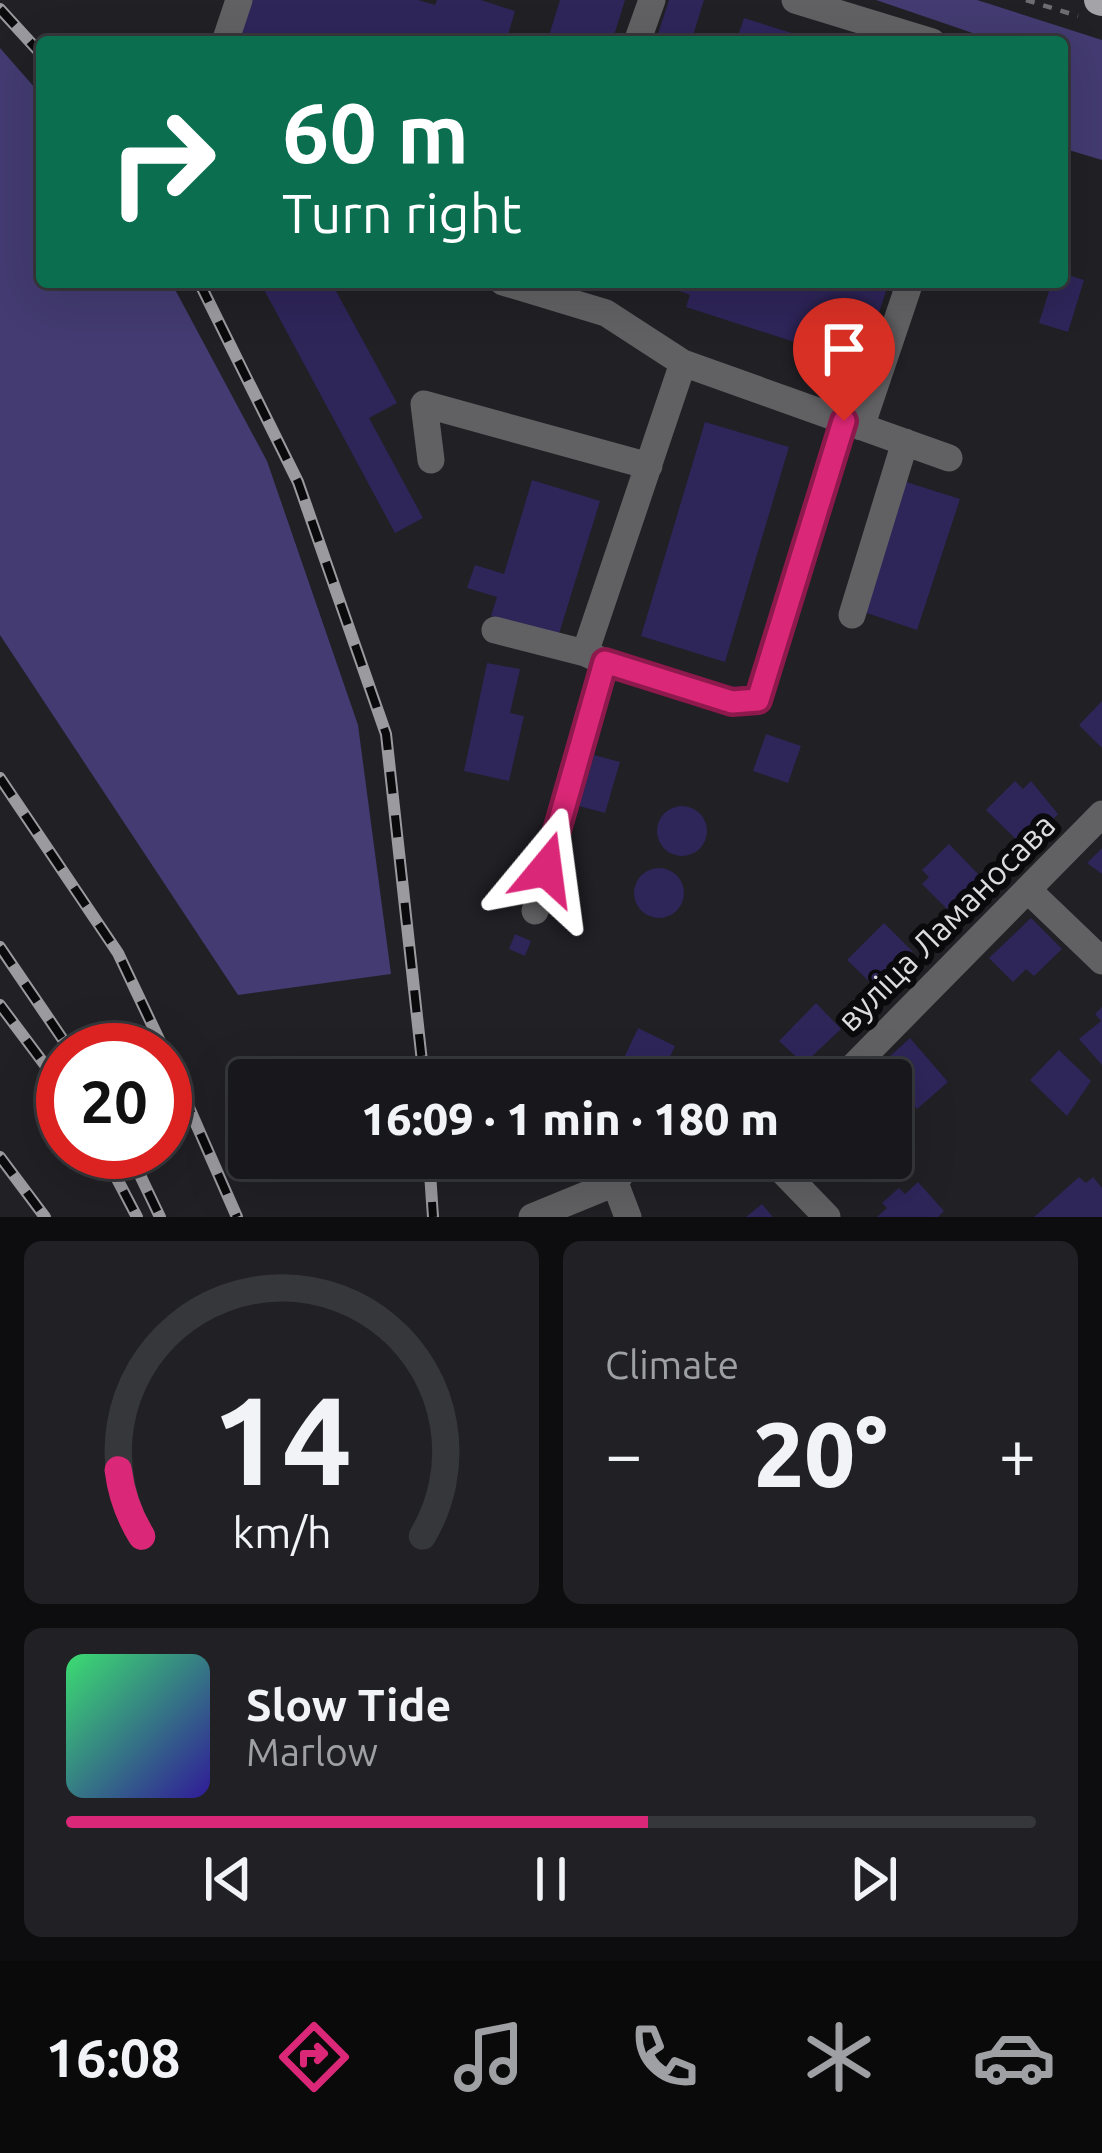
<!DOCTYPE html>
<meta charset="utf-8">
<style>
:root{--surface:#18181c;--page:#212125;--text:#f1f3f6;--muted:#9fa0a3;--line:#36373b;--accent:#db2777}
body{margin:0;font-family:Ubuntu,sans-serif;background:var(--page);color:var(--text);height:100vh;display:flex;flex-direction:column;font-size:45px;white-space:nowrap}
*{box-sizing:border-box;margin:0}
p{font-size:39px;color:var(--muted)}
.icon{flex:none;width:66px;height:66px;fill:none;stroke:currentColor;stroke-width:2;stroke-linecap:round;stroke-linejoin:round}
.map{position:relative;height:1217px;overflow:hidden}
.drawer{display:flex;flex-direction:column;gap:24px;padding:24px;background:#0d0d0f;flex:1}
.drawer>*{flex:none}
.hud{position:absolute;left:36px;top:36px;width:1032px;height:252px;border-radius:12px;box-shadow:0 12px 48px #0002,0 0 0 3px var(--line);background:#0b6e4f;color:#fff;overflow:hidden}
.speed{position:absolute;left:36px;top:1023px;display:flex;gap:24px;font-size:60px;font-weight:700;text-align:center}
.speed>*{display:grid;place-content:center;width:156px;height:156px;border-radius:50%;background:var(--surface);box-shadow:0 12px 48px #0002,0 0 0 3px var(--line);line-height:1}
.speed .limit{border:18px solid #d22;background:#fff;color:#111}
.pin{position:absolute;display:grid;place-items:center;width:102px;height:102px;color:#fff;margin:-123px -51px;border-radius:50% 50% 50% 0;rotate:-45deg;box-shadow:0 0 12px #0007}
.pin .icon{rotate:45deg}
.me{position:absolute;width:132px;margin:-66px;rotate:16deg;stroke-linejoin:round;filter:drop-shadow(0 0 9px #0008)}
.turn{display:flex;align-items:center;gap:42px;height:252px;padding:0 48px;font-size:54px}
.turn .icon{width:156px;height:156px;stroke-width:2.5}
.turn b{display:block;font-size:84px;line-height:102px}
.big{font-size:90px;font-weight:800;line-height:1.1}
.drawer .tile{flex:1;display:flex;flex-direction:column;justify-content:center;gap:18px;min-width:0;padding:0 42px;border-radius:18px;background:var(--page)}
.drawer .dial{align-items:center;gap:0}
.dial svg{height:312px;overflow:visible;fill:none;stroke:var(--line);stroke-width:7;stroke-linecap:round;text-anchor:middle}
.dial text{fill:var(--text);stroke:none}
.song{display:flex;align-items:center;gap:36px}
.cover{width:144px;height:144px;border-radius:18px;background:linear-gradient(135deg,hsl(140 70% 55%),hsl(250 70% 35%))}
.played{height:12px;border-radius:6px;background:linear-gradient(90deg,var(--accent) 60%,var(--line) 60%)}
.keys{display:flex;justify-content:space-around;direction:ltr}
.heat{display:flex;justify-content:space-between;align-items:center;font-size:66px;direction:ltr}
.drawer .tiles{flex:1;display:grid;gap:24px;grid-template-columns:1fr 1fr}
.tile:last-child{grid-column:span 2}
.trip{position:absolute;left:228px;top:1059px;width:684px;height:120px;border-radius:12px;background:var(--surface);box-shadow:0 12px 48px #0002,0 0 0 3px var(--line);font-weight:800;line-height:120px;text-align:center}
.tab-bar{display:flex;height:192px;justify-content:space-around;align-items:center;background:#0a0a0b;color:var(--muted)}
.tab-bar .icon{width:84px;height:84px}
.tab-bar .on{color:var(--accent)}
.tab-bar b{font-size:54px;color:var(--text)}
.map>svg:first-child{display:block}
.green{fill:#433b71}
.building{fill:#2e2559}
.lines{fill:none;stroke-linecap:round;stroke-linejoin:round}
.path{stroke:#6e6e72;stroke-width:4.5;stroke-dasharray:9 9;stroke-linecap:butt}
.minor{stroke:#616164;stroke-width:27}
.major{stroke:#a3a3a8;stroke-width:30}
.rail-casing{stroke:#9a9a9f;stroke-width:12}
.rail{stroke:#0a0a0c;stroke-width:8;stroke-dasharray:22;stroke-linecap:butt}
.route-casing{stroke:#8e194d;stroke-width:30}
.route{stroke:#db2777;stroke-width:21}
.labels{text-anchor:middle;stroke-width:12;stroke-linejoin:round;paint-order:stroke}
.street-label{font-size:33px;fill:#dcdce0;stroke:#0a0a0c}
</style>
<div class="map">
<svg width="1102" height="1217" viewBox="0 0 1102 1217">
<rect width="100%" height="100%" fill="#202025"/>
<path class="green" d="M876 0H977L1102 40V160L1062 148V42H999Z
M0 48 42 96V282H171L267 461 358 725 391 974 238 995 0 635Z"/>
<path class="building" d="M250 0H418L435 5 437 0H481L515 11 506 42H237Z
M560 0H625L612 42H547Z
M669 0H704L691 42 656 40Z
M744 18 817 41V42H736Z
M1062 273 1084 280 1068 332 1039 323 1052 282H1062Z
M265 282H331L397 403 369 418 423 518 395 533 261 284Z
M656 282H889L862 364 686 307 690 295Z
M705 422 789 447 725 662 641 636Z
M532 480 600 501 558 637 491 616 497 597 467 588 475 565 504 574Z
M903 481 960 499 917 630 861 611Z
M487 663 520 669 510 713 524 716 509 781 464 771Z
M1102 701V748L1079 725Z
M766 734 801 746 788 783 753 771Z
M594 755 620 762 605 813 579 806Z
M1015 781 1023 789 1031 781 1058 814 1025 848 986 810Z
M657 831a25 25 0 1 1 50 0a25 25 0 1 1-50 0Z
M949 844 980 876 947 909 922 884 929 877 922 870Z
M1102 848V874L1087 863Z
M634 893a25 25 0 1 1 50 0a25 25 0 1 1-50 0Z
M1031 918 1062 949 1034 976 1026 969 1013 982 989 958Z
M884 923 913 952 876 988 847 960Z
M515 934 531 941 525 956 509 949Z
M816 1003 841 1029 804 1064 779 1041Z
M1102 1007V1065L1079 1039 1101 1021 1095 1014Z
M638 1028 675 1046 659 1080H629L637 1064 624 1058Z
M910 1038 948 1082 917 1109 885 1071 893 1064 888 1058Z
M1059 1050 1091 1081 1067 1116 1030 1080Z
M891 1096 909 1116 891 1131Z
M546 1158H608L603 1177 545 1163Z
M810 1158H836L822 1171Z
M1079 1177 1086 1183 1093 1177 1102 1188V1217H1034Z
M918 1182 944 1211 938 1217H877L887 1208 882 1203 899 1188 905 1194Z
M762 1204 773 1217H746Z"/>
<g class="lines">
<path class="path" d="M1026 0 1078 16"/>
<path class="minor" d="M795 0 932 42
M225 42 239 0
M637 42 652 0
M503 282 606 313 683 363 949 458
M683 363 585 653 605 662 732 702 758 700 844 421
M861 427 910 282
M431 460 424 404 649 466
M852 615 905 442
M495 630 585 653
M1029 891 1102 961
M535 911 605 662
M840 1080 1102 814
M770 1158 827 1217
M532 1217 615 1183
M628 1217 615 1183 631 1158"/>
<path class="major" d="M1099 0 1102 1"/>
<g class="rail-casing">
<path id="rail" d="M0 9 42 55
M199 282 298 482 386 734 424 1080
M0 778 118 953 164 1050
M0 947 70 1050
M0 1005 63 1089
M165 1053 237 1217
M103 1152 137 1217
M129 1152 160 1217
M0 1157 45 1217
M429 1158 433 1217"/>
</g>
<use href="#rail" class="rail"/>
</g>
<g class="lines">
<g class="route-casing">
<path id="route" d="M546 869 605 662 732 702 758 700 844 421"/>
</g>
<use href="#route" class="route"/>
</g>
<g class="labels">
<g class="street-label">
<text transform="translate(946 922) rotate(-45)" y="12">вуліца Ламаносава</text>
</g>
</g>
</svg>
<div class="speed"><div class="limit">20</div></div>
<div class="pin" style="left:844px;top:421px;background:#d93025"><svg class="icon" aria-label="arrive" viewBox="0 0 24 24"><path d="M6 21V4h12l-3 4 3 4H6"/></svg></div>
<svg class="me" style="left:546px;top:869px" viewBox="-20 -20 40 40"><path d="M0-17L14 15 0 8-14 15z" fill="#db2777" stroke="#fff" stroke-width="4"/></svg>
<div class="trip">16:09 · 1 min · 180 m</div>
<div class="hud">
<div class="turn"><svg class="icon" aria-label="right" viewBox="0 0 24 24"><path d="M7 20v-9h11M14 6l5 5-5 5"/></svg><div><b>60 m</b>Turn right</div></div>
</div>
</div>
<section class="drawer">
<div class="tiles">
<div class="tile dial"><svg viewBox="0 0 100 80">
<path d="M14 69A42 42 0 1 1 86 69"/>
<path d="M14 69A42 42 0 0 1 8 52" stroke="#db2777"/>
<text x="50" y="56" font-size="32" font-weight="700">14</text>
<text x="50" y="72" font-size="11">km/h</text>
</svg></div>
<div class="tile"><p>Climate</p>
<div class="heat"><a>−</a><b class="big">20°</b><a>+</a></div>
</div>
<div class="tile">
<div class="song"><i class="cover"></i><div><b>Slow Tide</b><p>Marlow</p></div></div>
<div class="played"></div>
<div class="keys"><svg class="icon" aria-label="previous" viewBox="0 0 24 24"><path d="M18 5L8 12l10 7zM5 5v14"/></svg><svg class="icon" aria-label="pause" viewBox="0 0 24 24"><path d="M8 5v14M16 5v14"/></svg><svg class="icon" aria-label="next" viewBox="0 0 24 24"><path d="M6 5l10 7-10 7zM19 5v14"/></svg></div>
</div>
</div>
</section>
<nav class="tab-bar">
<b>16:08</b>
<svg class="icon on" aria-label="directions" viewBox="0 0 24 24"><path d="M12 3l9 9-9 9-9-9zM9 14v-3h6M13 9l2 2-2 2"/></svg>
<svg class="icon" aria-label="music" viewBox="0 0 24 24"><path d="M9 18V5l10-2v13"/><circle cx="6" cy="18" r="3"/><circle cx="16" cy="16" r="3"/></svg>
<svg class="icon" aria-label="phone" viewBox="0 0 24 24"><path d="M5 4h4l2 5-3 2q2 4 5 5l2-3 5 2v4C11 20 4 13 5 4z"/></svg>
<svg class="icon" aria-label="climate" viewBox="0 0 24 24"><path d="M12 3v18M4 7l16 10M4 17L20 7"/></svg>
<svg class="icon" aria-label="car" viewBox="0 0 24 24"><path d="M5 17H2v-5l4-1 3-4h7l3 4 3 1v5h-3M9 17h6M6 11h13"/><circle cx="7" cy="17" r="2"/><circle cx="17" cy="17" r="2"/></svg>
</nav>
